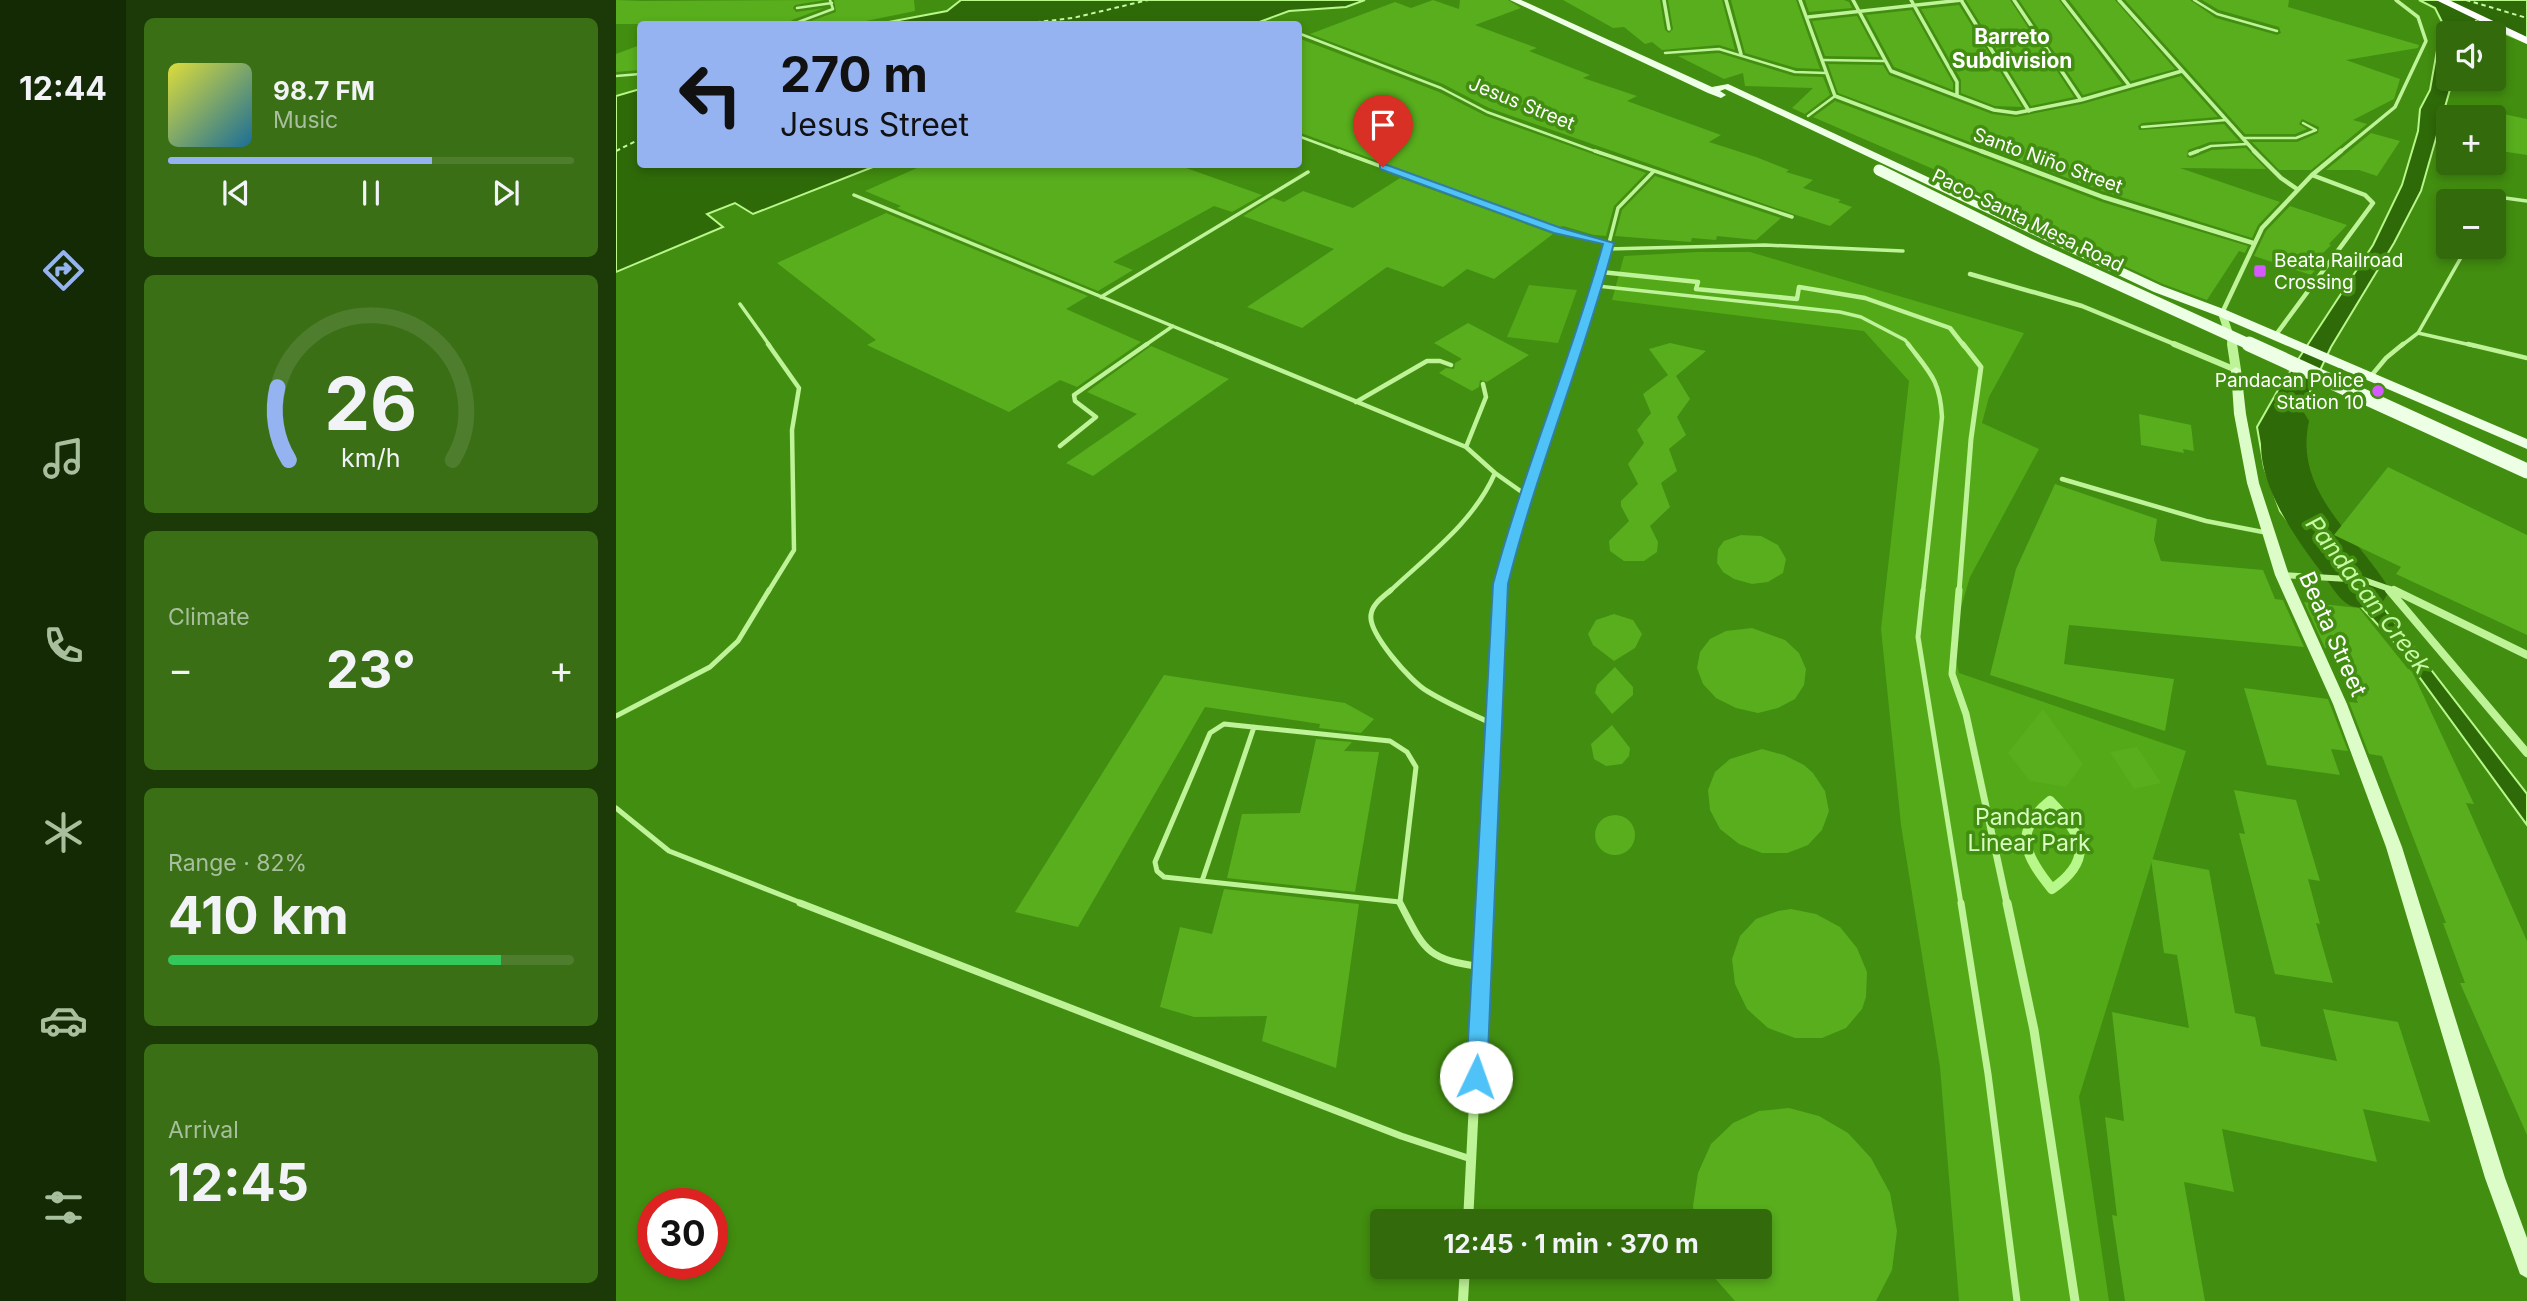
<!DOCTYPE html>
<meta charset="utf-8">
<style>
:root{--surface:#326a0c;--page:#3a6f15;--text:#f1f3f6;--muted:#a8bf9d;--line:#4d7d2d;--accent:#95b2f1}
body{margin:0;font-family:Inter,sans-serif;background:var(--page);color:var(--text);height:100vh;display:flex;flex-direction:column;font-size:26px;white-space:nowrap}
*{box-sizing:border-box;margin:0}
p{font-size:23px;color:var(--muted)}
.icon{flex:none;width:38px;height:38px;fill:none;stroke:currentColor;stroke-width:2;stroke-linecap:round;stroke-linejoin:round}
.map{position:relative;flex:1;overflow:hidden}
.details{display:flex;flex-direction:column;gap:18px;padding:18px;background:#1c3a07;width:490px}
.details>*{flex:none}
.guide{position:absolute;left:21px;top:21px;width:665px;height:147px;border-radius:7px;box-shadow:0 4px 10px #0003;background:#95b2f1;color:#111;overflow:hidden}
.fabs{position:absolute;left:1820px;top:21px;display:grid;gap:14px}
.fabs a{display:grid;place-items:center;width:70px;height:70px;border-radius:7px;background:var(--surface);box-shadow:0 4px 10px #0003;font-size:35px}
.speed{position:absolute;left:21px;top:1188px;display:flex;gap:14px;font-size:35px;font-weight:700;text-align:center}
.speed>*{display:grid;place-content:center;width:91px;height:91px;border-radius:50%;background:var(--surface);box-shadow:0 4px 10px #0003;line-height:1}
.speed .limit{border:10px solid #d22;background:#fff;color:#111}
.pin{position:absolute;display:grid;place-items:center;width:60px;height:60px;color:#fff;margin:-72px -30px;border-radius:50% 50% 50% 0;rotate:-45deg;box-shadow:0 0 7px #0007}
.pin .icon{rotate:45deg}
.me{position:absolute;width:77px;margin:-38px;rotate:3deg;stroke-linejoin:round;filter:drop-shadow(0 0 5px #0008)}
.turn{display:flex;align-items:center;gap:24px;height:147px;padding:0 28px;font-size:32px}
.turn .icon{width:91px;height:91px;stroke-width:2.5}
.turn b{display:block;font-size:49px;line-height:60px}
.big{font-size:52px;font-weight:700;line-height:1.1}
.details .widget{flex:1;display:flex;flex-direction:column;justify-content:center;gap:10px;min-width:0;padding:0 24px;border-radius:10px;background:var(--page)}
.details .dial{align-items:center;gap:0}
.dial svg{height:182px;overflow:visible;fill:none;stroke:var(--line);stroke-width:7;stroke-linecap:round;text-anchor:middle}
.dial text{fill:var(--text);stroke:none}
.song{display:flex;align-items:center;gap:21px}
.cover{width:84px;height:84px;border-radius:10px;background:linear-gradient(135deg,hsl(60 70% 55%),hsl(200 70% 35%))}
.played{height:7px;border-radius:4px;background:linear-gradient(90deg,var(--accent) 65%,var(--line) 65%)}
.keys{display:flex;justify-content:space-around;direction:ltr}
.heat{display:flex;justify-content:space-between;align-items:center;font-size:38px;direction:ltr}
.charge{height:10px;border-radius:5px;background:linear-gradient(90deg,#34c759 82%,var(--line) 0)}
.trip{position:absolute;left:754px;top:1209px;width:402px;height:70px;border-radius:7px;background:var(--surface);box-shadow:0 4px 10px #0003;font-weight:700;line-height:70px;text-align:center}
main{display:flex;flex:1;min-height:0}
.menu{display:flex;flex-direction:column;width:126px;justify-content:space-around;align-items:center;background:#142a05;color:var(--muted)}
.menu .icon{width:49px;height:49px}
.menu .selected{color:var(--accent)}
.menu b{font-size:32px;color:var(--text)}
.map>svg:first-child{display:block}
.green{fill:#53a917}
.water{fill:#2f6a09;stroke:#b8f789;stroke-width:2}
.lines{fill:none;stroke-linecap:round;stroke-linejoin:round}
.stream{stroke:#b8f789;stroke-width:10}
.river{fill:#2f6a09;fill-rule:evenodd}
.ferry{stroke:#c8faa4;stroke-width:2;stroke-dasharray:4.5 3.5;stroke-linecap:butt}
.building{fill:#58ae1d}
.service-far4{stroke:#bef398;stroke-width:2.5}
.service-far3{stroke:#bef398;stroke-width:3.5}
.service-far2{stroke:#bef398;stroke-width:4.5}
.service-far1{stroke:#bef398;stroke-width:5}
.service{stroke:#bef398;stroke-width:7}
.pedestrian-far3{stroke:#bef398;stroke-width:4.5}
.pedestrian-far2{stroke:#bef398;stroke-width:5}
.pedestrian-far1{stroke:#bef398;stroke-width:7}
.pedestrian{stroke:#bef398;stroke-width:9}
.minor-far4{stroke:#bef398;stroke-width:3.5}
.minor-far3{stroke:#bef398;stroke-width:4.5}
.minor-far2{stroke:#bef398;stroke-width:6}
.minor-far1{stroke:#bef398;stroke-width:8}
.minor{stroke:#bef398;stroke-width:10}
.tertiary-far1{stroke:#bef398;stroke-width:8}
.tertiary{stroke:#bef398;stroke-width:10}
.secondary{fill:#dcfdc7;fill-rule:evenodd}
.primary{fill:#edffe4;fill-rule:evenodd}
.motorway{fill:#fff;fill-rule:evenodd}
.primary-bridge-far1{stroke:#edffe4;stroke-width:11}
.primary-bridge{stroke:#edffe4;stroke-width:15}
.route{fill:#4fc3f7;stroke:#337fa1;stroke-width:2}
.poi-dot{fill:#d55aff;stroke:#428e10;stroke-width:2.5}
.labels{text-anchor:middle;stroke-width:7;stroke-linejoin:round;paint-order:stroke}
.far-street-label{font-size:19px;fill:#fff;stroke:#428e10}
.far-poi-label{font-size:19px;fill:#fff;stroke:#428e10;text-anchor:start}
.far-neighbourhood-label{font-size:21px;font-weight:bold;fill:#fff;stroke:#428e10}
.street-label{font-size:23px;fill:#fff;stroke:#428e10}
.park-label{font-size:23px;fill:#d9fdbf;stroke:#428e10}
.water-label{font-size:24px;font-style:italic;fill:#c8faa4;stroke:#428e10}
</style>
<main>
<nav class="menu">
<b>12:44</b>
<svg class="icon selected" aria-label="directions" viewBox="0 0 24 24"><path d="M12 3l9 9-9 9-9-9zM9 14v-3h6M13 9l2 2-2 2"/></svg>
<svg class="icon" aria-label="music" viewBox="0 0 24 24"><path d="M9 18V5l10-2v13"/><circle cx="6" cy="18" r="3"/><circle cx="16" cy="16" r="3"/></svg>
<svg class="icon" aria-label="phone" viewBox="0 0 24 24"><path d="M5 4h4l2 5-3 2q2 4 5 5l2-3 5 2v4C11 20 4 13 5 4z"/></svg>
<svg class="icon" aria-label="climate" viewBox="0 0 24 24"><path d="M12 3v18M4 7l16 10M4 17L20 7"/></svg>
<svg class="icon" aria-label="car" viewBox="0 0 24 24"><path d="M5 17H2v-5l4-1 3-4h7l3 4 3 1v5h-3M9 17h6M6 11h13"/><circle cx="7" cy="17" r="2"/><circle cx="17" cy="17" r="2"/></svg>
<svg class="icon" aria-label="filters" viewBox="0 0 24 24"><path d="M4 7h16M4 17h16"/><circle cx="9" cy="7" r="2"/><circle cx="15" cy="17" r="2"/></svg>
</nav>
<section class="details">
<div class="widget">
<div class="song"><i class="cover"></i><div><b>98.7 FM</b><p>Music</p></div></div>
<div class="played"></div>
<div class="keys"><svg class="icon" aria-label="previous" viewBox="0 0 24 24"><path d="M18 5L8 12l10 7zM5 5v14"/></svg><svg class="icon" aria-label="pause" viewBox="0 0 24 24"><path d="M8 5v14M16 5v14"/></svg><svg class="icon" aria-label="next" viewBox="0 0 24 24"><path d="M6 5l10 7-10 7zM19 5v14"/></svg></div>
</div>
<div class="widget dial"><svg viewBox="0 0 100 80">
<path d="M14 69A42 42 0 1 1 86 69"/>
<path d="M14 69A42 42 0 0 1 9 37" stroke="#95b2f1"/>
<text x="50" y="56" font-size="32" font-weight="700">26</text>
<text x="50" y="72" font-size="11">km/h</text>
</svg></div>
<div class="widget"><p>Climate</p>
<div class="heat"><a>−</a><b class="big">23°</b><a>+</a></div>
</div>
<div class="widget"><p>Range · 82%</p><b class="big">410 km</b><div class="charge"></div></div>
<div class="widget"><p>Arrival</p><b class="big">12:45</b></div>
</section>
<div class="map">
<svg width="1911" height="1301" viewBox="0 0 1911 1301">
<rect width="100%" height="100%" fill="#428e10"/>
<path class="green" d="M1081 252H1134L1408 333 1373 397 1366 423 1423 449 1354 577 1335 641 1343 673 1570 751 1463 1097 1493 1301H1343L1324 1067 1285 825 1265 629 1293 381 1248 331 996 300 1008 256Z
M913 285 961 290 942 343 891 337Z"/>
<path class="water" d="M345 0H749L730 7 673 11 638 24H262L331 11Z
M1803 0H1911V43L1860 21 1854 29 1832 33V79H1837L1805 191 1778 243 1715 347 1681 419 1674 456 1681 506 1755 592 1911 794V825L1777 641 1699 557 1664 511 1648 467 1641 427 1662 390 1757 245 1786 185 1802 131 1804 109 1814 90 1826 22 1819 8Z
M24 89V164L262 165 137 214 119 203 91 214 107 227 0 272V96Z"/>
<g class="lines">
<path class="stream" d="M1434 801C1466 834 1480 858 1436 889 1409 856 1396 831 1434 801Z"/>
<path class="river" d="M1671 408 1687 411 1693 421C1677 494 1742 535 1774 590L1766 603C1754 607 1741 611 1730 603 1721 597 1713 582 1706 573 1676 534 1623 460 1655 411Z"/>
<path class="ferry" d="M1850 0 1911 18
M404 24 457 18 532 0
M0 151 24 139"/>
</g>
<path class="building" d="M0 0 26 1 209 0 179 5 177 8 180 12 208 8 176 20 173 24H0Z
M218 0H298L299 11 235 24H187L220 12Z
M817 0 843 9 844 0H892L905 8 859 25 921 48 913 51 974 75 967 78 1021 96 1011 101 1105 135 1093 142 1140 157 1173 170 1170 172 1197 180 1187 188 1225 200 1222 202 1236 207 1214 226 1180 215 873 108 827 84 694 34 779 2 795 8Z
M947 0H1044L1049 30 1053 33 1057 29 1052 0H1106L1119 50 1103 45 1046 50 1036 42 1029 44 1008 27 997 28Z
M1115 0H1180L1204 69 1180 68 1129 53Z
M1189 0H1228L1233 2 1236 8 1193 12Z
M1350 0H1394L1458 97 1415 106Z
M1403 0H1443L1506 84 1467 95Z
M1453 0H1499L1559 69 1515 81Z
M1509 0H1574L1600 18 1661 35 1665 33 1663 27 1603 10 1586 0H1673L1672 7 1803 45 1802 48 1730 60 1784 79 1778 99 1737 120 1751 124 1695 170H1663L1636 142H1681L1702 133 1703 127 1686 119 1683 124 1691 129 1679 134H1629Z
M1343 5 1406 107 1379 106 1345 93V80L1305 9Z
M1296 10 1337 83V90L1278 67 1250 15Z
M1241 16 1263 57 1209 56 1196 21Z
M682 38 823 92 870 116 1030 173 998 206 990 236 978 235 947 226 943 227 685 133 682 132Z
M24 45V70L0 72V54Z
M1103 53 1178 76 1207 77 1214 95 1189 114 1176 108 1197 88 1129 86 1127 73 1108 79 1062 56Z
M1212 64 1267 65 1273 75 1376 114 1400 117 1466 104 1565 76 1602 117 1526 123 1522 126 1523 130 1608 124 1623 141 1594 142 1572 150 1571 157 1576 158 1596 150 1630 148 1650 169 1564 168 1664 202 1642 225 1636 238 1489 192 1222 93Z
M1219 101 1486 202 1632 246 1629 253 1623 251 1591 300 1547 284 1466 246 1471 242 1423 226 1323 179 1331 175 1197 117Z
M1878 112 1911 119V155L1878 150Z
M1755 133 1784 141 1761 176 1743 170H1710Z
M310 164H559L646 195 616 212 598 206 497 262 517 270 482 291 281 208 285 206 249 191Z
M1039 176 1165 218 1140 240 1101 236 1100 240 1076 238 1075 242 999 236 1006 210Z
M784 178 937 234 878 279 851 269 827 287 771 267 686 328 631 307 718 249 627 216 657 198 668 202 687 191 737 208Z
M1674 206 1731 225 1713 244 1715 245 1706 254 1711 256 1695 275 1638 256 1650 231Z
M270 213 472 296 450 309 525 342 461 387 444 380 393 412 251 345 260 340 161 263Z
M852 323 913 355 871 382 864 380 863 387 856 391 823 373 830 368 838 369 839 363 846 359 818 343Z
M1054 343 1090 351 1060 376 1074 399 1061 417 1070 435 1053 449 1061 471 1045 483 1054 507 1034 526 1042 542 1041 552 1028 561H1008L994 551 993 541 1013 521 1005 506V501L1022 484 1012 464 1028 443 1021 430 1035 413 1027 394 1052 375 1033 349Z
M535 346 613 379 477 476 450 463 521 414 471 392Z
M1523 414 1575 425 1578 451 1567 449 1568 453 1525 445Z
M1772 467 1911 535V635L1780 574 1785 567 1718 535Z
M1439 484 1541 519 1538 540 1545 561 1647 570 1659 599 1667 600 1688 647 1453 625 1448 664 1558 679 1549 731 1374 675 1400 569Z
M1125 535 1145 536 1162 545 1170 559 1167 573 1152 582 1136 584 1118 579 1107 572 1101 563 1102 549 1108 541Z
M1688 602 1743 608 1792 669H1795L1858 804 1850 803 1911 941V1135L1844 983H1849L1827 923H1830L1766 756 1753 754 1733 702 1742 703 1720 649 1709 648Z
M998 614 1017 620 1026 634 1019 648 998 661 977 645 972 634 980 620Z
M1136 628 1169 640 1183 653 1190 669 1188 685 1179 699 1162 708 1142 713 1120 708 1100 698 1087 684 1081 668 1084 652 1094 639 1110 631Z
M999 667 1017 687V695L996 714 979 693 981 685Z
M548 675 729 703 758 719 745 733 703 728 704 724 589 707 462 927 399 912Z
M1628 688 1712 699 1732 751 1715 749 1724 775 1651 765Z
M1427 709 1467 764 1450 787 1414 781 1392 753Z
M996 725 1014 748 1013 756 1006 764 990 766 978 759 975 744Z
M700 739 736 742 728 751 763 752 739 892 611 878 626 814 684 813Z
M1521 747 1545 783 1518 789 1494 752Z
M1146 749 1168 755 1188 765 1197 773 1209 791 1213 811 1206 830 1192 845 1182 849 1171 853H1146L1123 844 1104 829 1094 810 1092 790 1099 772 1114 759Z
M1618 790 1680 800 1704 881 1692 879 1704 924 1700 923 1717 983 1659 974 1623 833 1629 834Z
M979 835a20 20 0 1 1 40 0a20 20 0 1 1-40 0Z
M1535 859 1593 870 1619 1013 1639 1017 1645 1046 1721 1061 1707 1009 1782 1022 1814 1122 1747 1109 1761 1162 1606 1129 1618 1192 1568 1182 1589 1301H1509L1496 1215 1501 1216 1489 1117 1508 1121 1496 1012 1573 1028 1561 955 1548 953Z
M608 889 743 904 720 1068 646 1041 651 1016 578 1017 544 1007 564 927 596 934Z
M1175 909 1200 914 1224 927 1241 948 1251 972 1250 997 1246 1009 1230 1028 1206 1038H1179L1152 1028 1131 1009 1119 984 1116 959 1124 936 1140 919 1162 911Z
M1173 1108 1203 1116 1232 1133 1255 1158 1274 1193 1281 1231 1276 1270 1260 1301H1119L1097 1276 1093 1267H1144V1222H1079L1077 1206 1082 1173 1095 1144 1117 1123 1143 1111Z"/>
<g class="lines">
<path class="service-far4" d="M1578 0 1601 14 1661 31
M181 8 216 3
M177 24 217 9 214 0
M682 33 825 88 871 112 984 153
M1049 53 1103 49 1179 72 1210 73
M1207 60 1268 61
M0 76 24 74
M1192 116 1219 96
M1526 127 1610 120
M682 136 728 153
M1626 138H1680L1700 130 1687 123
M1577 153 1595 146 1631 144"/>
<path class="service-far3" d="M723 151 942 231 993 243 1002 208 1037 172
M979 151 1176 217
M1574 154 1582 151
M238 195 605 346
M1877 201 1889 198 1911 201
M991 249 1149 245 1287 251
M981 286 1224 312 1245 317 1289 340 1294 346
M485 297 692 172
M124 304 154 346
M1802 333 1859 346
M528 346 557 326
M1785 346 1802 333 1851 247"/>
<path class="service-far2" d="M601 344 850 447 879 473 910 495
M1292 344C1314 373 1324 380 1326 417L1307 592
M1852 344 1911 358
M1755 376 1770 358 1787 344
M740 402 811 361H824L835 365
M444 446 480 417 459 401 458 395 531 344
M850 447 870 397 867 384
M1446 479 1590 521 1652 533
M152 592 178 550 176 430 183 388 152 344
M773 592C811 556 858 522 879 473"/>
<path class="service-far1" d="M775 590C767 597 756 604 755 615 752 633 795 682 811 691 832 704 856 714 879 725
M1307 590 1302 637 1345 904
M0 716 94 667 122 641 153 590
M608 724 774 741 791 752 800 767 784 902 548 877 541 871 539 862 594 733Z
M0 808 53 851 188 904
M586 881 638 727
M784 902 785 904"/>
<path class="service" d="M184 903 785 1136 855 1159
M784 903C809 951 810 959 866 967
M1345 903 1372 1074 1401 1301"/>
<path class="pedestrian-far3" d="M985 272 1082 282 1080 289 1181 299 1183 287 1249 298 1334 328 1348 346"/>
<path class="pedestrian-far2" d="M1343 592 1355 439 1365 367 1347 344"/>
<path class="pedestrian-far1" d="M1343 590 1336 674 1350 714 1391 904"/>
<path class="pedestrian" d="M1391 903 1418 1030 1459 1301"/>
<path class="minor-far4" d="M1048 0 1053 29
M1110 0 1125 54
M1184 0 1219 96 1370 153
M1237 0 1275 71 1378 110 1400 113 1465 100 1566 71
M1295 0 1341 82V96
M1345 0 1413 111
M1398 0 1465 100
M1447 0 1513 85
M1503 0 1640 153
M1192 17 1346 0
M1723 153 1779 107 1810 41 1802 17 1780 0"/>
<path class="minor-far3" d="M1365 151 1487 197 1637 243
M1638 151 1665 178 1681 189
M1354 274 1466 306 1563 346
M1606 313 1646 228 1696 175 1725 151
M1659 336 1757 203 1749 195 1696 175
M961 346 993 243"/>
<path class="minor-far2" d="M1558 344 1620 370
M1666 575 1748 580 1782 592
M1772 589 1774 592
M884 592 899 527 962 344"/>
<path class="minor-far1" d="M1773 590 1911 753
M1778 590 1911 655
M868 904 884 590"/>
<path class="minor" d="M852 1222 868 903
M847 1301 849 1267"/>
<path class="tertiary-far1" d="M1606 313 1617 346"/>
<path class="tertiary" d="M1616 344 1620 370"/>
<path class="secondary" d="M1620 367 1625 370 1630 414 1643 483 1673 575 1731 704 1786 847 1889 1178 1911 1238V1278L1904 1274 1869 1178 1770 847 1717 704 1659 575 1631 483 1618 414 1615 370Z"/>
<path class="primary" d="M894 0H905L1096 87 1112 84 1546 286 1610 310 1911 439V449L1602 316 1538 292 1109 89 1104 91 1110 95 1105 98 1092 93Z"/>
<path class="motorway" d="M1820 0H1833L1911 37V44Z"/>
<path class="primary-bridge-far1" d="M1263 170 1422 248 1637 346"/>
<path class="primary-bridge" d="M1633 344 1911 471"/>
</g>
<path class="route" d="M764 165H771L945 228 998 243C968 358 921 468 892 584L871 1077 868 1084 860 1088 853 1084 850 1077 877 584C908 469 955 359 987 244L938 233 764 169Z"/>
<g class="poi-dot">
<rect x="1637" y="264" width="14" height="14" rx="3.5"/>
<circle cx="1762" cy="391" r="7"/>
</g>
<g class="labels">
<g class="far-street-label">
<text transform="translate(906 103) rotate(22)" y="7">Jesus Street</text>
<text transform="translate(1432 160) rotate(20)" y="7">Santo Niño Street</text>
<text transform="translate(1412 220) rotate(26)" y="7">Paco-Santa Mesa Road</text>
</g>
<g class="far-poi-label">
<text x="1658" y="267">Beata Railroad<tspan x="1658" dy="22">Crossing</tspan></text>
<text x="1748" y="387" text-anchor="end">Pandacan Police<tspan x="1748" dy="22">Station 10</tspan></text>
</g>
<g class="far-neighbourhood-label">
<text x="1396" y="44">Barreto<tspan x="1396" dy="24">Subdivision</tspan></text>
</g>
<g class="street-label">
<text transform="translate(1717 634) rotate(66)" y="8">Beata Street</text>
</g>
<g class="park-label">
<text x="1413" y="825">Pandacan<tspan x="1413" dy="26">Linear Park</tspan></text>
</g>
<g class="water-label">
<text transform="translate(1752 595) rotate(53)" y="8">Pandacan Creek</text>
</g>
</g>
</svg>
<div class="fabs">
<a><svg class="icon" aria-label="sound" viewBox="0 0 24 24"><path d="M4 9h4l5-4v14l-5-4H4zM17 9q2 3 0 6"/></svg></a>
<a>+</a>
<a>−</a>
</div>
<div class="speed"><div class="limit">30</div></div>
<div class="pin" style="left:767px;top:167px;background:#d93025"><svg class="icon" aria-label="arrive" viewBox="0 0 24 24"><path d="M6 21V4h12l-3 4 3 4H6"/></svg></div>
<svg class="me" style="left:860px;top:1077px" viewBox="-20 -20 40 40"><circle r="19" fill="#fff"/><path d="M0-13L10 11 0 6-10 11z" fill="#4fc3f7"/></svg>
<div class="trip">12:45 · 1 min · 370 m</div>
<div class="guide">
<div class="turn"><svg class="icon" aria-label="left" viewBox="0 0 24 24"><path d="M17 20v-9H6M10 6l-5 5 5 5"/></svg><div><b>270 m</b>Jesus Street</div></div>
</div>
</div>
</main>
